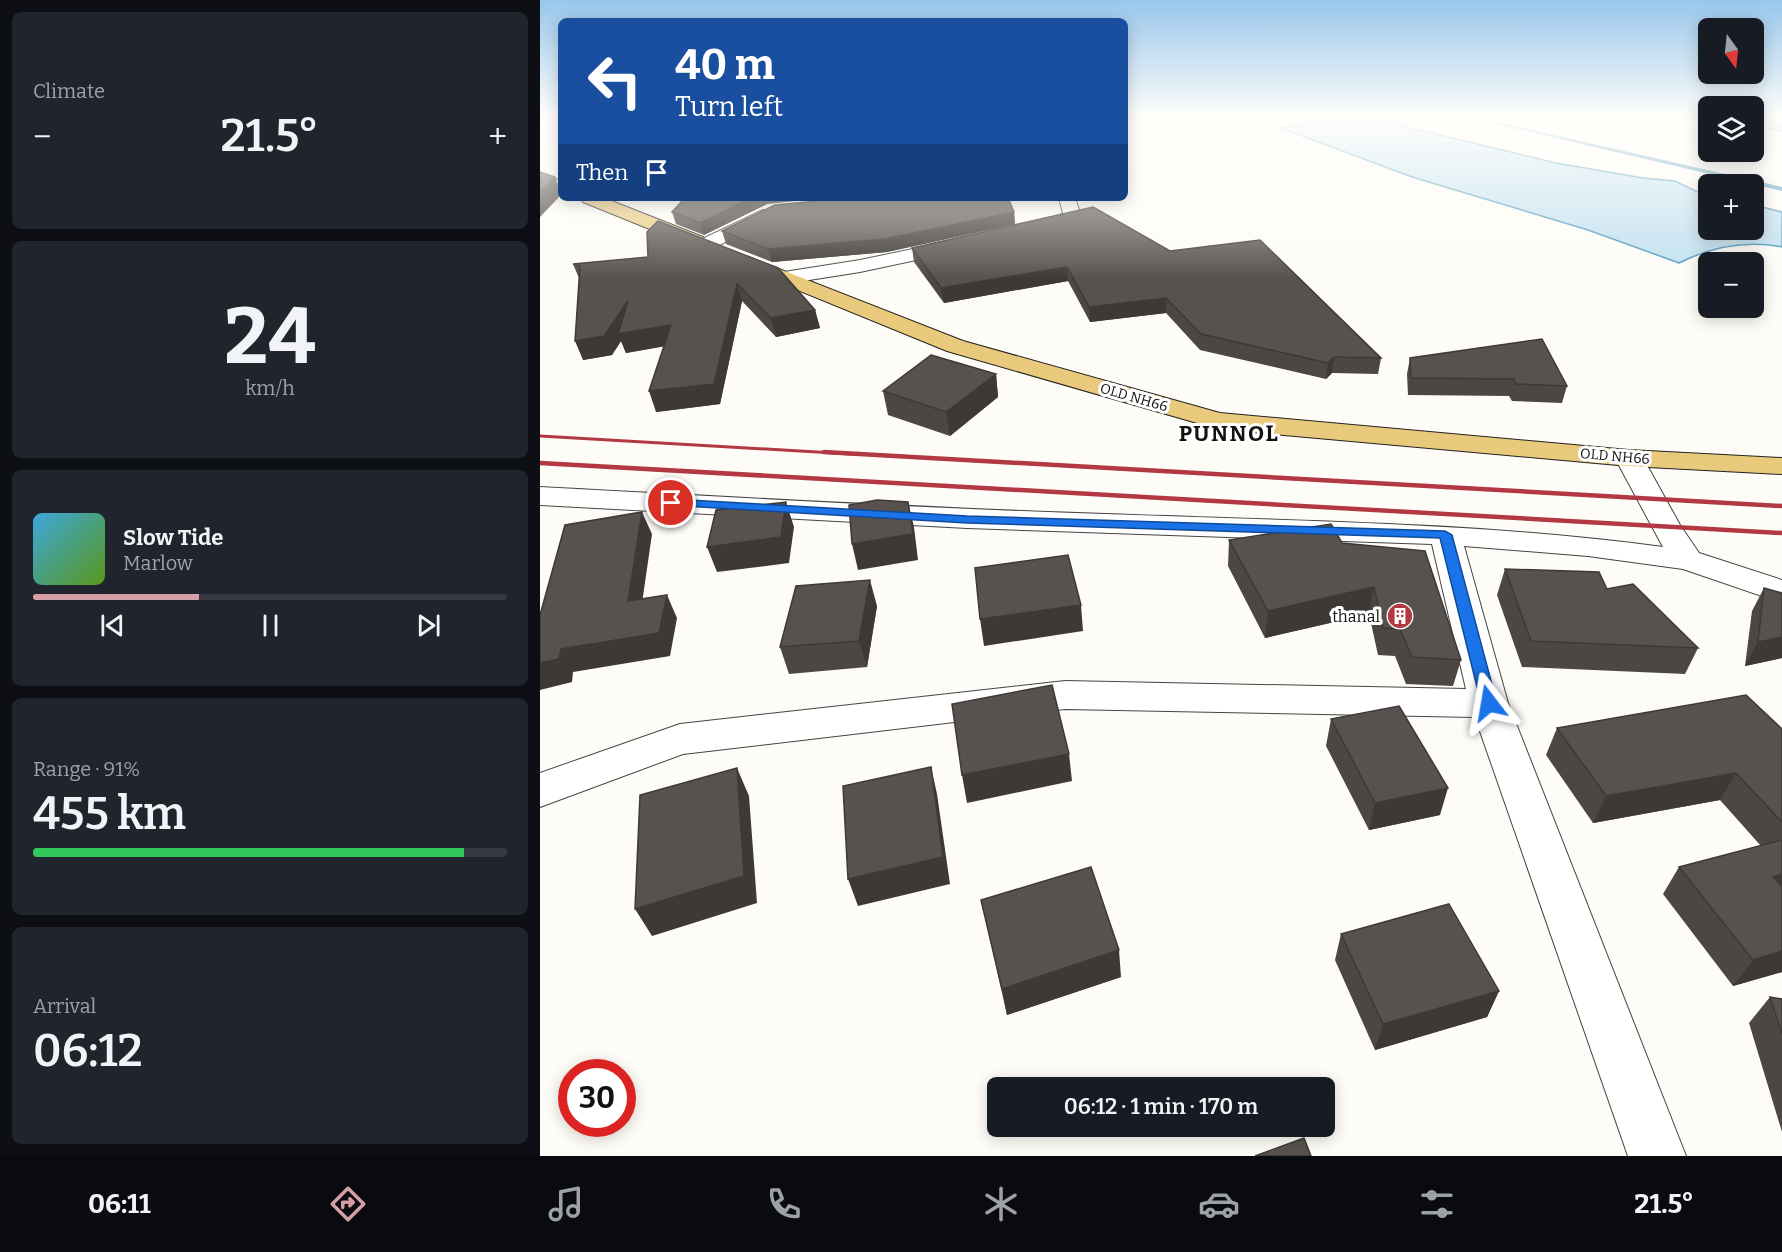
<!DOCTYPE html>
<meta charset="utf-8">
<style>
:root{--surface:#171b24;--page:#20242c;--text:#f1f3f6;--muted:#9ea1a6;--line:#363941;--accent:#d59fa5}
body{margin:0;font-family:Bitter,serif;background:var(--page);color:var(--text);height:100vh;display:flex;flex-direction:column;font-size:22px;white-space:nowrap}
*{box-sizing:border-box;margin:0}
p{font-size:20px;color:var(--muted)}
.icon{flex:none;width:33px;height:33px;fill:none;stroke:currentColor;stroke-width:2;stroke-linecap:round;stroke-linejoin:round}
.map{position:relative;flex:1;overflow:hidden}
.side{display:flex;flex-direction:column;gap:12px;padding:12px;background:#0d0f14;width:540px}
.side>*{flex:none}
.guide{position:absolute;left:18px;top:18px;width:570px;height:183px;border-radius:9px;box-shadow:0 3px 15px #0003;background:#1a4fa0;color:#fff;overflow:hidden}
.needle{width:39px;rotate:165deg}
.tools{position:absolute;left:1158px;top:18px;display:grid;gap:12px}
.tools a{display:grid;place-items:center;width:66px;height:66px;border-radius:9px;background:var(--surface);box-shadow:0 3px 15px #0003;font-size:30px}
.speed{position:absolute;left:18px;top:1059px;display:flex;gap:12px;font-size:30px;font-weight:700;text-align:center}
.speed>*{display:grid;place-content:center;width:78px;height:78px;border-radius:50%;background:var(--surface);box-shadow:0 3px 15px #0003;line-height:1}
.speed .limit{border:9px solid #d22;background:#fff;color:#111}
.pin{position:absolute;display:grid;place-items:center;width:51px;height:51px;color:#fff;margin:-26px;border:3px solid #fff;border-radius:50%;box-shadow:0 2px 6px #0007}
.me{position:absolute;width:66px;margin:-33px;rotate:346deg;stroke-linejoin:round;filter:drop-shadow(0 0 4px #0008)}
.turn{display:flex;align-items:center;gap:21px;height:126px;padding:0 18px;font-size:27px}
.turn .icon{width:78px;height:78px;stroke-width:2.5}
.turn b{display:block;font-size:42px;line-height:51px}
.then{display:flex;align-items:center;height:57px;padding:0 18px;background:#0003;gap:12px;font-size:22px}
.big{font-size:45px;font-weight:600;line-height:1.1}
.side .tile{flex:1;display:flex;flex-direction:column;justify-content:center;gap:9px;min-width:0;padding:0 21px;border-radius:9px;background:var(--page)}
.side .dial{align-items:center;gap:0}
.dial b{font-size:78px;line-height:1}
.song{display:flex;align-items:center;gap:18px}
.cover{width:72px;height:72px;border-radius:9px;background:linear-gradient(135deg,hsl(200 70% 55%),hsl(90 70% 35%))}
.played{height:6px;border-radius:3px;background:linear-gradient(90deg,var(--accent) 35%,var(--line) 35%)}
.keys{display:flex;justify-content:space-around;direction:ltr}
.heat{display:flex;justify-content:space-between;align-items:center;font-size:33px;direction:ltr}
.charge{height:9px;border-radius:4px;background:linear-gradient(90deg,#34c759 91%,var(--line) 0)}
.trip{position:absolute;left:447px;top:1077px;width:348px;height:60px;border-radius:9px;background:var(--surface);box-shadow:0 3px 15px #0003;font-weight:600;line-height:60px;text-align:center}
.tab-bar{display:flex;height:96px;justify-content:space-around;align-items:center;background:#090b0e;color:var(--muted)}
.tab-bar .icon{width:42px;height:42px}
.tab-bar .active{color:var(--accent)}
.tab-bar b{font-size:27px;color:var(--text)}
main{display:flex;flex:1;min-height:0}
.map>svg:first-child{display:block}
.water{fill:#c0e0f0;stroke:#4f97bf;stroke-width:1.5}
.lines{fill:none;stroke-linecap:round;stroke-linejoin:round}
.stream{fill:#4f97bf;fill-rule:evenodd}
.street-casing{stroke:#444;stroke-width:2}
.primary-casing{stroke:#222;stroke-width:2}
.street{fill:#fff;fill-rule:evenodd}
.primary{fill:#e9c97b;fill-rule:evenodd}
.rail-far1{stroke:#b23843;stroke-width:3}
.rail{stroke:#b23843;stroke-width:4.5}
.wall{fill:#4c4743}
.shaded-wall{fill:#3e3937}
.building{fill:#58524e;stroke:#3e3937;stroke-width:1.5}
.route{fill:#1a73e8;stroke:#114b97;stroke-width:1.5}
.labels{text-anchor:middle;stroke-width:6;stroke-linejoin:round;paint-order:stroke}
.far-street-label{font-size:14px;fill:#111;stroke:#fff}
.poi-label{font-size:16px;fill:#111;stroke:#fff;text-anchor:end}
.district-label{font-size:22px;font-weight:bold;letter-spacing:1.5px;fill:#111;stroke:#fff}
</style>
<main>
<section class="side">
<div class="tile"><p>Climate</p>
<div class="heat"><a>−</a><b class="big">21.5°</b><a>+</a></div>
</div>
<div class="tile dial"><b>24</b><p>km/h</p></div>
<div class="tile">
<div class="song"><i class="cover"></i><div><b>Slow Tide</b><p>Marlow</p></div></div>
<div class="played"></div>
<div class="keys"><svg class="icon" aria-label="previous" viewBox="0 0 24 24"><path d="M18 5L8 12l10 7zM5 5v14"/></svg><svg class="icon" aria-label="pause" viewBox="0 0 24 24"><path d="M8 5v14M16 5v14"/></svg><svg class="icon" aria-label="next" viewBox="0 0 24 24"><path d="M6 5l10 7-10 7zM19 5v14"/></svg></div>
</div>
<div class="tile"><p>Range · 91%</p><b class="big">455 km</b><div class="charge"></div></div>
<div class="tile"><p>Arrival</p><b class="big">06:12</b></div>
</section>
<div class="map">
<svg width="1242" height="1156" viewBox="0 0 1242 1156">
<rect width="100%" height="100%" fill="#fefcf6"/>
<path class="water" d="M805 117H847L871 128 1016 163 1103 178 1135 181 1168 197V230H1214V205L1242 212V247C1206 240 1171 247 1139 263L1048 230 872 177 741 128Z
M1214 117H1242V131L1214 126Z"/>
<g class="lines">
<path class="stream" d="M926 117H935L1242 187V191Z"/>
<g class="street-casing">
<path id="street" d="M519 198H535L541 215C531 227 501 236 487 233L484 229 487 225 514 218 523 213Z
M223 210 229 211 232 215 229 219 172 249H158L156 245 158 241Z
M416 240 423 242 425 246 423 250 320 272 244 284 237 282 234 278 237 274 244 272 320 260Z
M1089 450 1099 452 1103 458 1140 525 1159 553 1242 580V603L1143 569 1048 556 924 546 968 703 1146 1156H1088L935 717 525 709 143 754 0 807V773L140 724 525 681 926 689 892 544 427 528 0 505V487C188 497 376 508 565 514 751 521 938 522 1123 547L1075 458 1079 452Z"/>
</g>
<g class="primary-casing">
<path id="primary" d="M0 173 21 181V192L0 184Z
M41 198H64L163 237 165 241 163 245H149L43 202Z
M206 256 423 341 680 413 1089 450 1242 458V474L1089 466 678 429 407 351 199 266 196 262 199 258Z"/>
</g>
<use href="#street" class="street"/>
<use href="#primary" class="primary"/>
<path class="rail-far1" d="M0 436 311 454"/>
<path class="rail" d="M284 452 1242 506
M0 463 1242 533"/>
</g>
<path class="wall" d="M227 204 164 235 136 224 132 212Z
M474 212 475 224 347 252 232 262 186 244 182 231Z
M107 232 275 310 280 328 236 337 202 301 180 404 116 412 124 346 86 353 81 341 72 355 43 360 39 278 33 264 108 257Z
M372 248 630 251 841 358 838 374 792 373 786 379 660 350 626 313 550 322 528 281 404 303 374 262Z
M870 358 1027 386 1022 403 972 401 969 396 868 395 867 374Z
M456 374 458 397 410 436 348 415 343 391Z
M689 540 802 543 921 660 913 686 866 684 855 656 838 655 829 614 725 638 688 566Z
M965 569 1158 648 1145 674 982 667 957 595Z
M1224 588 1242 658 1205 666 1212 611Z
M337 606 327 667 249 674 240 647Z
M791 719 900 815 829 830 786 746Z
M1017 728 1242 729V972L1193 986 1123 894 1139 867 1221 846 1180 800 1053 823 1006 755Z
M441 900 581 977 467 1015Z
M801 934 959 991 947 1017 835 1050 795 960Z
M1230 997 1242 999V1132L1209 1023Z"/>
<path class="shaded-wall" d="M15 177 21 195 0 217V192Z
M211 198H284L227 204 164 235 160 223Z
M474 212 475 224 347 252 232 262 228 249Z
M527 267 528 281 404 303 401 288Z
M197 284 202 301 180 404 116 412 109 391Z
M626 298V313L550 322 549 307Z
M88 301 131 325 138 344 86 353 81 341 72 355 43 360 35 341Z
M275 310 280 328 236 337 231 318Z
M794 357 792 373 786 379 788 363Z
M456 374 458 397 410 436 406 412Z
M246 502 254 527 249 563 177 572 167 547Z
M368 502 374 527 378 560 318 570 312 544Z
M102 512 112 534 99 624 88 601Z
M330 580 337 606 327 667 319 641Z
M834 587 829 614 725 638 728 611Z
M127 595 137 618 130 656 33 672 32 682 0 690V663L21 649Z
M541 605 543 631 444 646 440 619Z
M1242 637V658L1205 666 1218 642Z
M529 754 532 781 427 803 422 775Z
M391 767 397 794 410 884 318 906 308 879Z
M197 768 209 796 217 903 112 936 95 909Z
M1196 773 1180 800 1053 823 1066 796Z
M908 788 900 815 829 830 835 803Z
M1242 874V895L1233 877Z
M579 950 581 977 467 1015 462 989Z
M1242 951V972L1193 986 1213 960Z
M959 991 947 1017 835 1050 843 1024Z"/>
<path class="building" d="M0 172 15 177 0 192Z
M145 198H211L160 223 132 212Z
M309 198H468L474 212 345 239 228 249 182 231 235 205Z
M553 207 630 251 720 240 841 358 794 357 788 363 661 334 626 298 549 307 527 267 401 288 372 248Z
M118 221 238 268 275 310 231 318 197 284 174 384 109 391 131 325 78 334 88 301 64 336 35 341 40 266 33 264 108 257 107 232Z
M1002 339 1027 386 976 384 974 379 871 378 870 358Z
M391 355 456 374 406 412 343 391Z
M337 500 368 502 373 534 312 544 309 505Z
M246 502 241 537 167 547 176 510Z
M102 512 88 601 127 595 119 633 21 649 19 659 0 663V615L25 525Z
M791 524 802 543 885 551 921 660 872 657 860 629 843 628 834 587 728 611 689 540Z
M528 555 541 605 440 619 435 568Z
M965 569 1059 572 1067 589 1093 584 1158 648 991 641Z
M330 580 319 641 240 647 256 586Z
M1224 588 1242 593V637L1218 642Z
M512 685 529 754 422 775 412 704Z
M1206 695 1242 729V822L1196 773 1066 796 1017 728Z
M859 706 908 788 835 803 791 719Z
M391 767 403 857 308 879 303 786Z
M197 768 204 876 95 909 100 795Z
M1242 840V874L1233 877 1242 887V951L1213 960 1139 867Z
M551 867 579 950 462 989 441 900Z
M909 904 959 991 843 1024 801 934Z
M1230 997 1242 999V1034Z
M764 1138 771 1156H715Z"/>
<linearGradient id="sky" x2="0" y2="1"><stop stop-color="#98c6eb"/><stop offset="0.42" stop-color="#fffefb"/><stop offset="1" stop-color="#fffefb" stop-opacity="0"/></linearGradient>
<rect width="1242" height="279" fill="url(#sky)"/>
<path class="route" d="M131 499 427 516 905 531 912 535 957 703 954 707H943L941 703 900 538 427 523 127 505 125 503 127 500Z"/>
<defs>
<g id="building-disc" transform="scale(1.35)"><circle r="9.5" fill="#b23843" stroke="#fff"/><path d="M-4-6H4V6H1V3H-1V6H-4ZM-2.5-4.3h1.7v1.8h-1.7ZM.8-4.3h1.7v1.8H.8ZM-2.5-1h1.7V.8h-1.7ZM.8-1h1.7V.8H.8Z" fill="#fff"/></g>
</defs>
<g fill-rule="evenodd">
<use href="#building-disc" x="860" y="616"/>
</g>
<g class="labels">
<g class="far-street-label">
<text transform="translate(594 397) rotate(16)" y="5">OLD NH66</text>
<text transform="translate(1075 456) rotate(5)" y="5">OLD NH66</text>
</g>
<g class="poi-label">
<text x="840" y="622">thanal</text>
</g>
<g class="district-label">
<text x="689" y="441">PUNNOL</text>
</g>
</g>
</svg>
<div class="tools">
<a><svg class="needle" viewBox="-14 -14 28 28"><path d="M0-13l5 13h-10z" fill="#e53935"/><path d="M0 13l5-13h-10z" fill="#9ea1a6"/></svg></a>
<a><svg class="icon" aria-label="layers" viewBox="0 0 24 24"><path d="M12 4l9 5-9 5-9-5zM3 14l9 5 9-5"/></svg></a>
<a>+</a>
<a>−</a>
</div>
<div class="speed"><div class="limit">30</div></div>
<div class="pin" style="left:131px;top:503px;background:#d93025"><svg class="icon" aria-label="arrive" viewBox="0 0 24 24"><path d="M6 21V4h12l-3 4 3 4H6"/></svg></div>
<svg class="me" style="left:949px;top:703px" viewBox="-20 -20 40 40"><path d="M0-17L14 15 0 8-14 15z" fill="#1a73e8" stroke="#fff" stroke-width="4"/></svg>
<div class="trip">06:12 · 1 min · 170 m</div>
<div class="guide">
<div class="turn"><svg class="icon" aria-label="left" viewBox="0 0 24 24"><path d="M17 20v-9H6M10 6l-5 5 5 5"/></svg><div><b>40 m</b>Turn left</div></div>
<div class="then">Then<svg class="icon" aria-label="arrive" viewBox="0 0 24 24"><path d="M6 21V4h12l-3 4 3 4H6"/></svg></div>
</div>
</div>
</main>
<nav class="tab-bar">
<b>06:11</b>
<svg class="icon active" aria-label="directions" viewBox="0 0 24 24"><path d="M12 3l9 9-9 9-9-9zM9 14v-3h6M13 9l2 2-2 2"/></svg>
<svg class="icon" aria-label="music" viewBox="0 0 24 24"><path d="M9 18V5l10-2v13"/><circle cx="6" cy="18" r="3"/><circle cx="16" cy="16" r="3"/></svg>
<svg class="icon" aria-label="phone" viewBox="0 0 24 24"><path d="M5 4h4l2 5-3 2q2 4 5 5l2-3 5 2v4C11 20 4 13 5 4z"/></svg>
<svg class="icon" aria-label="climate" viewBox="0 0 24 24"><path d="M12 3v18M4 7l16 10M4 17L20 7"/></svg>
<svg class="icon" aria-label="car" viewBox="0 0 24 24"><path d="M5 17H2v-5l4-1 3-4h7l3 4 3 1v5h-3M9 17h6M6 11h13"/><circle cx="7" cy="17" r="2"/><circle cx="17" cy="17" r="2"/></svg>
<svg class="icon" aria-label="filters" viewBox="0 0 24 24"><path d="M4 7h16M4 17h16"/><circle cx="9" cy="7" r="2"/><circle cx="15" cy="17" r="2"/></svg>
<b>21.5°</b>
</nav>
